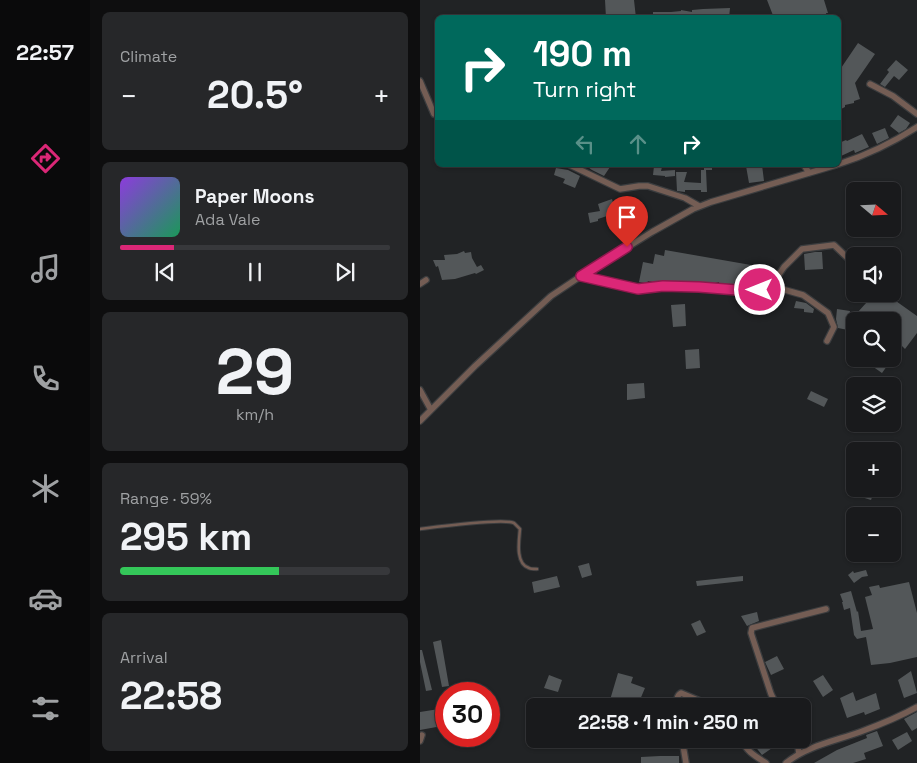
<!DOCTYPE html>
<meta charset="utf-8">
<style>
:root{--surface:#191a1c;--page:#262729;--text:#f1f3f6;--muted:#9fa1a3;--line:#37383b;--accent:#db2777}
body{margin:0;font-family:"Space Grotesk",sans-serif;background:var(--page);color:var(--text);height:100vh;display:flex;flex-direction:column;font-size:19px;white-space:nowrap}
*{box-sizing:border-box;margin:0}
p{font-size:16px;color:var(--muted)}
.icon{flex:none;width:28px;height:28px;fill:none;stroke:currentColor;stroke-width:2;stroke-linecap:round;stroke-linejoin:round}
.map{position:relative;flex:1;overflow:hidden}
.sheet{display:flex;flex-direction:column;gap:12px;padding:12px;background:#0e0e0f;width:330px}
.sheet>*{flex:none}
.banner{position:absolute;left:15px;top:15px;width:406px;height:152px;border-radius:8px;box-shadow:0 1px 4px #0004,0 0 0 1px var(--line);background:#00695c;color:#fff;overflow:hidden}
.needle{width:32px;rotate:109deg}
.controls{position:absolute;left:426px;top:182px;display:grid;gap:10px}
.controls a{display:grid;place-items:center;width:55px;height:55px;border-radius:8px;background:var(--surface);box-shadow:0 1px 4px #0004,0 0 0 1px var(--line);font-size:25px}
.speed{position:absolute;left:15px;top:682px;display:flex;gap:10px;font-size:25px;font-weight:700;text-align:center}
.speed>*{display:grid;place-content:center;width:65px;height:65px;border-radius:50%;background:var(--surface);box-shadow:0 1px 4px #0004,0 0 0 1px var(--line);line-height:1}
.speed .limit{border:8px solid #d22;background:#fff;color:#111}
.pin{position:absolute;display:grid;place-items:center;width:42px;height:42px;color:#fff;margin:-51px -21px;border-radius:50% 50% 50% 0;rotate:-45deg;box-shadow:0 0 5px #0007}
.pin .icon{rotate:45deg}
.me{position:absolute;width:55px;margin:-28px;rotate:270deg;stroke-linejoin:round;filter:drop-shadow(0 0 4px #0008)}
.turn{display:flex;align-items:center;gap:18px;height:105px;padding:0 15px;font-size:22px}
.turn .icon{width:65px;height:65px;stroke-width:2.5}
.turn b{display:block;font-size:35px;line-height:42px}
.lanes{display:flex;align-items:center;height:48px;padding:0 15px;background:#0003;justify-content:center;gap:25px;direction:ltr}
.lanes .off{opacity:.35}
.big{font-size:38px;font-weight:800;line-height:1.1}
.sheet .widget{flex:1;display:flex;flex-direction:column;justify-content:center;gap:8px;min-width:0;padding:0 18px;border-radius:8px;background:var(--page)}
.sheet .dial{align-items:center;gap:0}
.dial b{font-size:65px;line-height:1}
.song{display:flex;align-items:center;gap:15px}
.cover{width:60px;height:60px;border-radius:8px;background:linear-gradient(135deg,hsl(270 70% 55%),hsl(150 70% 35%))}
.played{height:5px;border-radius:2px;background:linear-gradient(90deg,var(--accent) 20%,var(--line) 20%)}
.keys{display:flex;justify-content:space-around;direction:ltr}
.heat{display:flex;justify-content:space-between;align-items:center;font-size:28px;direction:ltr}
.charge{height:8px;border-radius:4px;background:linear-gradient(90deg,#34c759 59%,var(--line) 0)}
.trip{position:absolute;left:106px;top:698px;width:285px;height:50px;border-radius:8px;background:var(--surface);box-shadow:0 1px 4px #0004,0 0 0 1px var(--line);font-weight:800;line-height:50px;text-align:center}
main{display:flex;flex:1;min-height:0}
.tabs{display:flex;flex-direction:column;width:90px;justify-content:space-around;align-items:center;background:#0a0a0b;color:var(--muted)}
.tabs .icon{width:35px;height:35px}
.tabs .active{color:var(--accent)}
.tabs b{font-size:22px;color:var(--text)}
.map>svg:first-child{display:block}
.building{fill:#535759}
.lines{fill:none;stroke-linecap:round;stroke-linejoin:round}
.lane-casing{stroke:#3b3d3f;stroke-width:4.5}
.street-casing{stroke:#3b3d3f;stroke-width:8}
.lane{stroke:#745d54;stroke-width:2.5}
.street{stroke:#745d54;stroke-width:5.5}
.route-casing{stroke:#8e194d;stroke-width:12}
.route{stroke:#db2777;stroke-width:9}
</style>
<main>
<nav class="tabs">
<b>22:57</b>
<svg class="icon active" aria-label="directions" viewBox="0 0 24 24"><path d="M12 3l9 9-9 9-9-9zM9 14v-3h6M13 9l2 2-2 2"/></svg>
<svg class="icon" aria-label="music" viewBox="0 0 24 24"><path d="M9 18V5l10-2v13"/><circle cx="6" cy="18" r="3"/><circle cx="16" cy="16" r="3"/></svg>
<svg class="icon" aria-label="phone" viewBox="0 0 24 24"><path d="M5 4h4l2 5-3 2q2 4 5 5l2-3 5 2v4C11 20 4 13 5 4z"/></svg>
<svg class="icon" aria-label="climate" viewBox="0 0 24 24"><path d="M12 3v18M4 7l16 10M4 17L20 7"/></svg>
<svg class="icon" aria-label="car" viewBox="0 0 24 24"><path d="M5 17H2v-5l4-1 3-4h7l3 4 3 1v5h-3M9 17h6M6 11h13"/><circle cx="7" cy="17" r="2"/><circle cx="17" cy="17" r="2"/></svg>
<svg class="icon" aria-label="filters" viewBox="0 0 24 24"><path d="M4 7h16M4 17h16"/><circle cx="9" cy="7" r="2"/><circle cx="15" cy="17" r="2"/></svg>
</nav>
<section class="sheet">
<div class="widget"><p>Climate</p>
<div class="heat"><a>−</a><b class="big">20.5°</b><a>+</a></div>
</div>
<div class="widget">
<div class="song"><i class="cover"></i><div><b>Paper Moons</b><p>Ada Vale</p></div></div>
<div class="played"></div>
<div class="keys"><svg class="icon" aria-label="previous" viewBox="0 0 24 24"><path d="M18 5L8 12l10 7zM5 5v14"/></svg><svg class="icon" aria-label="pause" viewBox="0 0 24 24"><path d="M8 5v14M16 5v14"/></svg><svg class="icon" aria-label="next" viewBox="0 0 24 24"><path d="M6 5l10 7-10 7zM19 5v14"/></svg></div>
</div>
<div class="widget dial"><b>29</b><p>km/h</p></div>
<div class="widget"><p>Range · 59%</p><b class="big">295 km</b><div class="charge"></div></div>
<div class="widget"><p>Arrival</p><b class="big">22:58</b></div>
</section>
<div class="map">
<svg width="497" height="763" viewBox="0 0 497 763">
<rect width="100%" height="100%" fill="#212325"/>
<path class="building" d="M185 0H214L216 18H186Z
M347 0H404L408 13H406L407 18H354Z
M310 8 309 18H233V12H251L261 11V10L272 12V10L283 9Z
M438 43 455 54 435 83 440 99 434 101V103L425 105V107L419 110V71Z
M476 60 488 70 479 80 474 76 465 87 460 84 469 72 467 70Z
M478 115 490 123 486 129 479 133 470 126Z
M465 128 469 138 457 144 452 133Z
M442 134 449 147 435 153 434 150 421 156 419 150V143L426 140 427 141Z
M165 165H187L190 167 184 176 172 170Z
M284 165H292V170H286L287 192H281V190H265V192L257 191 256 172H267L264 182 281 183V170H286H284Z
M330 165H342L344 181 329 183 326 166Z
M234 166 242 167 241 171 255 170V176L245 177V176L233 175Z
M136 168 148 170 160 176 155 188 143 183 145 179 134 175Z
M192 199 196 213 178 219V221L170 223 168 213 180 211 178 204Z
M245 250 331 265V268L338 270 336 280 328 281 327 285 299 284V282L291 284 243 281 233 282 228 281 227 283H225L219 282 223 262 233 264 235 254 244 256Z
M44 251 45 253 51 252 52 258 57 267 61 265 64 270 56 274 55 273 35 279 22 280 18 266 16 267 13 260H25L24 255 37 254Z
M395 252H402L403 269 385 270 384 254Z
M453 294H466L497 316V333L485 349 481 345 472 358V321H449L437 313 447 302 450 300Z
M376 301 386 303 394 309 393 313 384 312V309L374 308Z
M265 304 266 326 253 327 251 305Z
M417 309 430 311 428 330 418 328 416 319Z
M279 349 280 368 266 369 265 350Z
M442 359H472L462 373Z
M224 383 225 398 207 400V384Z
M391 391 408 399 404 407 387 399Z
M437 489H455L451 500 435 495Z
M169 563 172 575 162 578 158 566Z
M446 570 448 576 442 577 434 583 428 575 433 571 434 573Z
M137 576 140 587 114 593 112 582Z
M323 576V581L277 586 276 581Z
M489 582 497 613V657L470 663 451 665 446 637 437 639 434 635 430 608 424 610 422 602H423L420 594 431 591 437 612 438 611 441 631 453 629 445 597 452 595 449 587 459 585 460 588Z
M337 612 339 621 327 626 321 616Z
M280 620 286 632 277 636 271 624Z
M21 640 29 686 22 687 13 642Z
M0 650H2L12 690 6 691 0 662Z
M357 656 364 669 351 675 345 662Z
M491 671 497 693 484 698 478 680Z
M198 673 213 677 211 683 225 688 219 702 205 703V704L190 700Z
M129 675 142 680 138 692 124 688Z
M403 675 413 690 403 697 393 681Z
M433 692 436 701 456 693 460 709 445 715 444 712 427 718 420 698Z
M19 709 22 726 0 730V712Z
M497 712V728L492 731 484 719Z
M457 731 463 746 444 753 446 759 433 763H394L417 750 447 738 446 735Z
M487 732 492 741 478 750 472 740Z
M343 739H349L355 746 342 755 334 745Z
M240 756H259V763H221V757Z"/>
<g class="lines">
<g class="lane-casing">
<path id="lane" d="M0 529C16 527 83 518 94 523 95 524 99 528 100 529 99 540 95 564 109 568 110 569 116 569 117 569"/>
</g>
<g class="street-casing">
<path id="street" d="M0 81 14 114
M450 84 473 96 497 114
M419 164C447 155 472 143 497 127
M150 165 200 189 219 186H228L265 198 279 206
M384 165 389 173
M161 276 218 289 243 286 317 290H340L347 289 351 286 364 267 382 249 414 245 434 264 435 267
M0 284 6 280
M351 286 383 295 408 313 414 327 407 341
M445 294 446 297
M0 390 11 410
M0 421 55 366 131 296 161 276 232 232 273 209 291 202 416 165
M258 706C257 701 256 696 261 693L292 706
M357 706 351 694 331 633 332 628 406 609
M262 739 266 763
M321 739C326 751 335 756 346 763
M377 739 379 754
M0 741 2 735
M366 763C387 746 415 741 440 732 459 725 479 717 497 707"/>
</g>
<use href="#lane" class="lane"/>
<use href="#street" class="street"/>
</g>
<g class="lines">
<g class="route-casing">
<path id="route" d="M207 247 161 276 218 289 243 286 279 287 317 290H340"/>
</g>
<use href="#route" class="route"/>
</g>
</svg>
<div class="controls">
<a><svg class="needle" viewBox="-14 -14 28 28"><path d="M0-13l5 13h-10z" fill="#e53935"/><path d="M0 13l5-13h-10z" fill="#9fa1a3"/></svg></a>
<a><svg class="icon" aria-label="sound" viewBox="0 0 24 24"><path d="M4 9h4l5-4v14l-5-4H4zM17 9q2 3 0 6"/></svg></a>
<a><svg class="icon" aria-label="search" viewBox="0 0 24 24"><circle cx="10" cy="10" r="6"/><path d="M15 15l6 6"/></svg></a>
<a><svg class="icon" aria-label="layers" viewBox="0 0 24 24"><path d="M12 4l9 5-9 5-9-5zM3 14l9 5 9-5"/></svg></a>
<a>+</a>
<a>−</a>
</div>
<div class="speed"><div class="limit">30</div></div>
<div class="pin" style="left:207px;top:247px;background:#d93025"><svg class="icon" aria-label="arrive" viewBox="0 0 24 24"><path d="M6 21V4h12l-3 4 3 4H6"/></svg></div>
<svg class="me" style="left:340px;top:290px" viewBox="-20 -20 40 40"><circle r="17" fill="#db2777" stroke="#fff" stroke-width="3"/><path d="M0-11L8 9 0 5-8 9z" fill="#fff"/></svg>
<div class="trip">22:58 · 1 min · 250 m</div>
<div class="banner">
<div class="turn"><svg class="icon" aria-label="right" viewBox="0 0 24 24"><path d="M7 20v-9h11M14 6l5 5-5 5"/></svg><div><b>190 m</b>Turn right</div></div>
<div class="lanes"><svg class="icon off" aria-label="left" viewBox="0 0 24 24"><path d="M17 20v-9H6M10 6l-5 5 5 5"/></svg><svg class="icon off" aria-label="ahead" viewBox="0 0 24 24"><path d="M12 20V5M6 11l6-6 6 6"/></svg><svg class="icon" aria-label="right" viewBox="0 0 24 24"><path d="M7 20v-9h11M14 6l5 5-5 5"/></svg></div>
</div>
</div>
</main>
